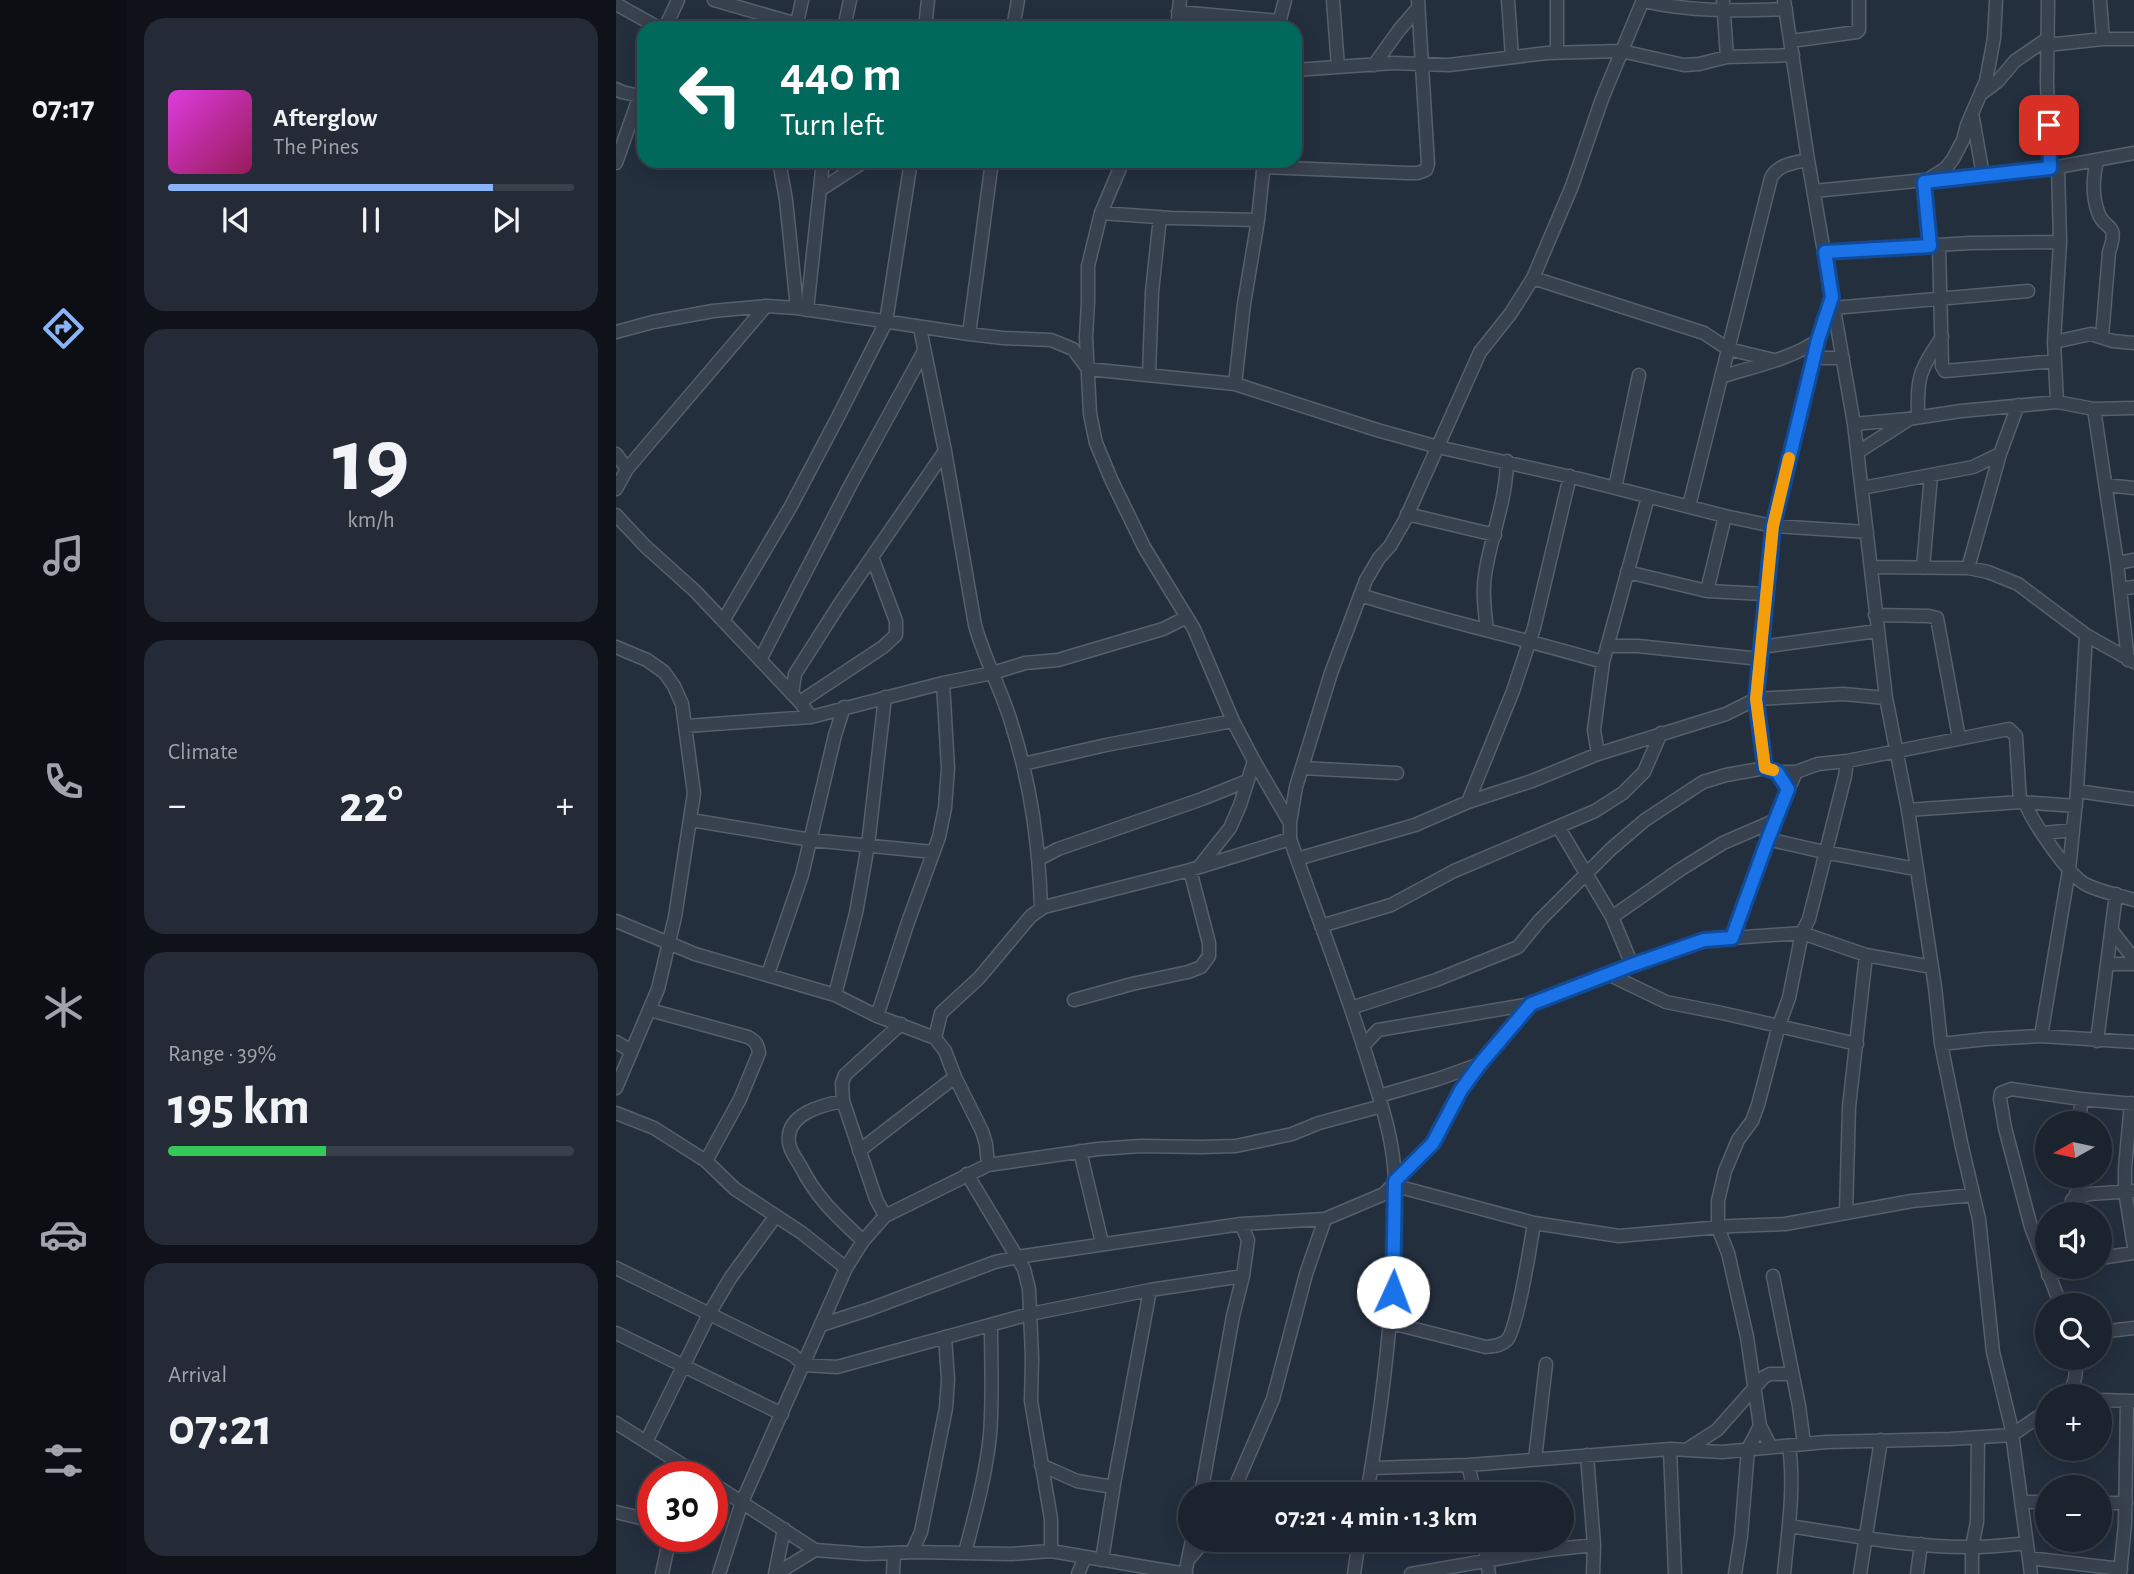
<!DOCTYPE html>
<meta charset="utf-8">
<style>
:root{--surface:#1b232e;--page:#242b36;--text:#f1f3f6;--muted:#a0a4aa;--line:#39404a;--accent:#8ab4f8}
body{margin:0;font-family:"Alegreya Sans",sans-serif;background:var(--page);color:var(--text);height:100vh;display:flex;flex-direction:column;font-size:26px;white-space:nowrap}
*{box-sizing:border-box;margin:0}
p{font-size:23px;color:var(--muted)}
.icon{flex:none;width:38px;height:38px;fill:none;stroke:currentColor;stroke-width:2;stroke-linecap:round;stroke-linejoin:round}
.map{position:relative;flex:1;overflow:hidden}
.panel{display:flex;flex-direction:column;gap:18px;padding:18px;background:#0f1319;width:490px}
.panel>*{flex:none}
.top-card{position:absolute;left:21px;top:21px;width:665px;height:147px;border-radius:21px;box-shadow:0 4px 18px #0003,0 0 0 2px var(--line);background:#00695c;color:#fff;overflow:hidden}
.needle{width:46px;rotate:261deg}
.buttons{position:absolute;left:1419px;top:1111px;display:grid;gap:14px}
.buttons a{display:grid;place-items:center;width:77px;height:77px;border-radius:50%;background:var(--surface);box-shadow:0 4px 18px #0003,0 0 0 2px var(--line);font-size:35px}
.speed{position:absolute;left:21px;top:1461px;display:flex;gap:14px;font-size:35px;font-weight:700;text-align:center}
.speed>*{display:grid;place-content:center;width:91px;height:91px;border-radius:50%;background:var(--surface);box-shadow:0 4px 18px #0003,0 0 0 2px var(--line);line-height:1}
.speed .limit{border:10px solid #d22;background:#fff;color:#111}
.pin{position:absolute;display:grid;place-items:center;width:60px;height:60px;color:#fff;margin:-30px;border-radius:14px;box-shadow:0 4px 10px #0006}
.me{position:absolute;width:77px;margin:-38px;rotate:2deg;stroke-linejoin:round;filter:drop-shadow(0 0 5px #0008)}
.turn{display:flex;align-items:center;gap:24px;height:147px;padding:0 28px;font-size:32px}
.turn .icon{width:91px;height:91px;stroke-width:2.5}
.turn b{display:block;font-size:49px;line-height:60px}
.big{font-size:52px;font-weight:700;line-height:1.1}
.panel .tile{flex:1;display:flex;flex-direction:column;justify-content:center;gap:10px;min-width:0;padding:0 24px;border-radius:21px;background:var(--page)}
.panel .dial{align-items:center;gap:0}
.dial b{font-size:91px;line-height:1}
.song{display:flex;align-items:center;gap:21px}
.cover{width:84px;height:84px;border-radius:10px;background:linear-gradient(135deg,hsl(300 70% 55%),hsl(330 70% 35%))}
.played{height:7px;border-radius:4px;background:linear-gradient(90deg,var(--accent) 80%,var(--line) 80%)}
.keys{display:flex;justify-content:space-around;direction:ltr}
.heat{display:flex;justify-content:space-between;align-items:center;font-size:38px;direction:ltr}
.charge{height:10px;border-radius:5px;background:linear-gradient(90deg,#34c759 39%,var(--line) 0)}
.trip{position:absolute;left:562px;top:1482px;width:396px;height:70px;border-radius:35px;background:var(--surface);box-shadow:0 4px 18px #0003,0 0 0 2px var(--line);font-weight:700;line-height:70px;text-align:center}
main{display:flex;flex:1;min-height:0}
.menu{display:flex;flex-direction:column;width:126px;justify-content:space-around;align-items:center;background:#0b0e12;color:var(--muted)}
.menu .icon{width:49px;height:49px}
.menu .on{color:var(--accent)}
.menu b{font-size:32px;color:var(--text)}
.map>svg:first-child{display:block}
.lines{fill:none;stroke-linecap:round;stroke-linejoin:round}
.minor-casing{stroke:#565f6c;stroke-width:15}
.minor{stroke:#38414e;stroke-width:12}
.route-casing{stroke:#114b97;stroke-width:18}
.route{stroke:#1a73e8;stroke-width:12}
.slow{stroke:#f59e0b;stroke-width:12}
</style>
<main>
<nav class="menu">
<b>07:17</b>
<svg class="icon on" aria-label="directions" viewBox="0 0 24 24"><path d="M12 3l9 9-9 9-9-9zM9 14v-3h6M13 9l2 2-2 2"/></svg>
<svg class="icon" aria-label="music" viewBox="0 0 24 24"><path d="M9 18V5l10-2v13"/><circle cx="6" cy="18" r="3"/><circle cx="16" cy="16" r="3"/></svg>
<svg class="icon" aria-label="phone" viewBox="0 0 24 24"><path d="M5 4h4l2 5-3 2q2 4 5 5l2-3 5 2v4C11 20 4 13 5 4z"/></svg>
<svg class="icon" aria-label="climate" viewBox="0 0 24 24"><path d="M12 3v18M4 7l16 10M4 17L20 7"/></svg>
<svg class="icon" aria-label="car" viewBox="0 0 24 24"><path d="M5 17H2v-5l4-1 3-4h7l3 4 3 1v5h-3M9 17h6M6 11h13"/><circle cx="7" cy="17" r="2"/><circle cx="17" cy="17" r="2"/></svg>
<svg class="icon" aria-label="filters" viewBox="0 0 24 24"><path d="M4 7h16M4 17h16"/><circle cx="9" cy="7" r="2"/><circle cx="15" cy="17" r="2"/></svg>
</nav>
<section class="panel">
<div class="tile">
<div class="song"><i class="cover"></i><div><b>Afterglow</b><p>The Pines</p></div></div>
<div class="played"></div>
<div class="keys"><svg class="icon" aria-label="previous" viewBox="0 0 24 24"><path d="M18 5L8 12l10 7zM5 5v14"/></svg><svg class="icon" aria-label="pause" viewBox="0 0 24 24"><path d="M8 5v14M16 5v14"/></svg><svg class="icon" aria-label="next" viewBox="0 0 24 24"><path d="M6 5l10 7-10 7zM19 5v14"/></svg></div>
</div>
<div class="tile dial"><b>19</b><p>km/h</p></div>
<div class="tile"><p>Climate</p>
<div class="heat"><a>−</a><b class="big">22°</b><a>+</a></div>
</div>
<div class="tile"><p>Range · 39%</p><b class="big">195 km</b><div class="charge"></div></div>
<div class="tile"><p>Arrival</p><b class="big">07:21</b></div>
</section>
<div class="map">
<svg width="1518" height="1574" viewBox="0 0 1518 1574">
<rect width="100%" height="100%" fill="#242f3e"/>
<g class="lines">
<g class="minor-casing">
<path id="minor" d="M98 0 181 24
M717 0 722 67
M892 0 896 57
M1107 0 1111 57
M1168 0 1192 160 1238 424 1270 698 1292 810 1319 987 1325 1044 1346 1147 1363 1219 1377 1352 1395 1426 1415 1574
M1432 0 1431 82 1434 168
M1484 0 1487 39
M1027 1C1075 12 1121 11 1170 9
M0 4 43 28
M562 12 663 21
M662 27 669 0
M49 28 62 0
M180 28 186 0
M228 28 234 0
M309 28 312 0
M397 28 402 0
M561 28 564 0
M1175 41 1241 32 1243 30V0
M1431 45 1487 39H1518
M941 53V0
M758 65 783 30 802 8
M679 70 777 63 833 65 931 53 1005 51 1068 65 1083 64 1111 57 1177 55
M0 89 6 92 28 97
M1365 94 1382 81 1399 61 1431 39
M1356 113 1367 175
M163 161 170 200 181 308
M507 161 485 213 472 266V302L470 337 474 414 480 443 495 479 528 547 578 629 617 721 638 761 624 805 614 828 583 867
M1481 161C1477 177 1476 195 1482 212 1488 232 1504 220 1493 252L1486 337
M0 163 28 84
M648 167 791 173H802L810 170 812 164 802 0
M204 190 249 161
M1198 191 1442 167 1518 153
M485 213 555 218 642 220
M1314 246 1308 182 1330 168 1337 159 1347 140 1351 125 1370 81 1378 38 1380 0
M1323 246 1326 366 1329 371 1439 361
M1209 252 1354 243 1444 242
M917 278 1088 333 1112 349 1158 360
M1217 308 1412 291
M191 310 207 161
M304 328 329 451 359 625C368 658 385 689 395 722 415 785 423 843 425 909
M0 332 37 322 97 311 150 306 181 308 353 334 387 338 435 340 457 349 472 369 619 384 761 430 822 447 964 479 1109 516 1157 526 1251 532
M353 334 376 161
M1438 342 1444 242 1442 167
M1198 358H1227
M533 374 536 292 544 217
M1105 377C1135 367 1176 359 1202 340
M619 384 628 304 642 220 648 161
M1441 402 1438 342 1475 334 1497 341 1518 343
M1478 409 1501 563 1512 660
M1302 417C1301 375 1303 372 1326 337
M1238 424 1292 419 1345 411 1441 402 1478 409 1518 408
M1242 452 1292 420
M0 454 11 469
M1490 485 1518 488
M999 488 1023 375
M1246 488 1357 467 1384 454
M0 489 11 469 150 306
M1073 506 1155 178C1162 164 1178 163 1192 160
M791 514 879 535
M0 515 29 546 79 591 184 702 195 717
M1501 563 1518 560
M1255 567 1352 568 1372 572 1402 584 1470 635 1518 662
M1307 568 1315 475
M1352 568 1384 454 1402 405
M1011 572 1091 591 1149 594
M1504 589 1518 587
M1091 591 1109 516
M744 595C824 620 906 638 987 662
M1259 615 1313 616 1321 618 1343 738
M107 621 175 506 222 417 270 322 295 161
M871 630C869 612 866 593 869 575 875 535 890 503 891 461
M1261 631 1145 647 1140 699 1149 768 1161 772H1180L1202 764 1231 761 1393 729 1400 736 1404 802
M991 646H1022L1144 659
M0 647 31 660 48 672 58 686 66 704 78 793 59 917 42 989 0 1088
M1145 647 1157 526 1202 340 1214 302
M144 660 234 486 308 351
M176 694 179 674 223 605 329 451
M184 702 267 647 280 635V621L256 557
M70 726 195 717 327 683 377 673 409 663 442 660 547 629 571 617
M982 754 978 730 987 662 1032 497
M638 761 674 823
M407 764 490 745 617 721
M686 768 781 773
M1461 791 1518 799
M852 802 897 691 918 628 954 476
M1409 802C1415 820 1454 878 1471 885 1485 892 1503 895 1518 900
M1292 810 1404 802 1460 806
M75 820 195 840 317 852
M943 828 996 917 1016 965
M1428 833 1457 830
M1151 839 1208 852 1300 869
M423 859 442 849 586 799 631 781
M681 859 799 825 852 802 916 781 982 754 1110 714 1140 699 1227 694 1270 698
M996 917 1065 869 1107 843 1160 820
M0 921 79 954 219 995 261 1016 319 1038 329 1051 339 1077 366 1131 370 1144 372 1165
M705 926 775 905 838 871 979 811 1007 793 1028 772 1045 733
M1496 931 1518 959
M1116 938 1151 839 1180 772
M1492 964H1518
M152 974 186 875 219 735 228 707
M992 974 1050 1002 1106 1013 1241 1044
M219 995 240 913 252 845 269 697
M458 1000 516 984 572 972 585 967 593 956V943L574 870
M735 1008 820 980 902 947 924 920 995 849 1029 820 1087 782 1110 775 1149 768
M34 1010 132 1037C139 1041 142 1044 143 1053L124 1099 90 1161
M261 1016 292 922 323 837 329 808 332 768 327 683
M1425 1036 1453 870 1461 791 1470 635
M319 1038 325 1013 363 978 415 916 428 907 574 870 674 839
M1481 1041 1500 894
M0 1042 15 1051
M1325 1044 1370 1039 1425 1036 1518 1042
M747 1046 762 1030 915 1004
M763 1096 822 1079 864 1064
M227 1101C206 1105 169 1114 173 1143 174 1151 181 1160 185 1167 202 1200 221 1216 247 1241
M1515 1103 1509 1168V1191L1518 1247
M0 1113 38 1128 90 1161 119 1189 186 1233 230 1268
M1464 1124 1465 1099
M243 1151 339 1077
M464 1151 486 1243
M351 1174 408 1269 413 1289 416 1357 415 1401 435 1519V1551
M780 1186 918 1223 1003 1236 1116 1226 1169 1224 1296 1201 1357 1195
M768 1194 817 1143 845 1090 864 1064 915 1004 1016 965 1088 940 1186 933 1250 955 1316 967
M1456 1200 1473 1194 1518 1191
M1230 1213 1233 1107 1250 955
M1453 1214 1462 1188V1176
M269 1216 260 1199 227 1101 226 1083 229 1075 285 1024
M1484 1258 1518 1253
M0 1268 177 1355 188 1365 221 1367 414 1314 534 1290 627 1276
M1432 1275 1455 1267
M1157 1276 1183 1406 1188 1444
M1445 1306 1415 1227 1389 1128 1384 1099 1385 1093 1395 1089 1465 1099 1518 1104
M775 1323 870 1347C878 1346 885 1346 891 1340 901 1330 915 1242 918 1223
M205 1325 254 1309 379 1262 401 1257 625 1224 709 1219 768 1194H776
M1484 1332 1518 1328
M0 1333 166 1414
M1450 1396C1460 1384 1461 1373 1459 1358
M1484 1400 1518 1401
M0 1423 86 1477
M30 1442 93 1314 115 1277 159 1217
M1155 1447 1144 1426 1131 1337 1112 1253 1102 1228V1201L1109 1171 1122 1140 1136 1121 1142 1105 1163 1025 1173 998 1186 933 1193 919 1229 776 1231 761
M1054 1449 1059 1574
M1070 1450 1101 1430 1148 1377 1154 1374H1176
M971 1455 978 1545 977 1574
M919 1459 930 1364
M425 1465 461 1481 497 1487
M852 1465 859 1494
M755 1468 852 1465 1054 1449 1106 1452 1210 1442 1334 1439 1396 1435 1432 1410
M96 1483 199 1550 250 1554 300 1552 395 1554 435 1551 570 1574
M585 1494 617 1316 627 1276 632 1240 625 1224
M616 1494 657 1399 690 1274 709 1219
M751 1494C765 1413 775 1335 778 1252 779 1220 781 1188 777 1157 773 1125 762 1094 753 1064 730 988 700 914 674 839V823L680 787 715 673 750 580 763 558 774 546 789 520 864 352 895 313 917 278 956 186 986 99 1027 0
M1405 1502H1432
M1484 1503H1510
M0 1512 37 1521
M1173 1526C1234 1535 1296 1548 1357 1547 1375 1547 1393 1545 1411 1543
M868 1540 873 1574
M296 1552 305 1532 330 1408 332 1379 329 1337
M349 1553C359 1514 370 1475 374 1435 377 1398 375 1362 375 1325
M1413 1558 1505 1569
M573 1559 589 1540
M486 1560 498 1484 534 1290
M46 1574 54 1536
M103 1574 126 1502 230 1268 247 1241 269 1216 372 1165 482 1149 525 1146 585 1147 620 1146 676 1134 703 1123 766 1106
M159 1574 168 1529
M160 1574 199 1550
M277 1574 278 1553
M462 1574 469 1557
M569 1574 576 1540
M738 1574 743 1540
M795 1574 932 1550 978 1545
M1119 1574 1125 1536 1132 1449 1144 1426
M1168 1574C1172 1532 1179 1488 1173 1446
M1244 1574 1265 1440
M1301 1574 1305 1544
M1356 1574V1547L1361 1522 1362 1438
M1504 1574 1509 1524 1511 1401"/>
</g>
<use href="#minor" class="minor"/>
</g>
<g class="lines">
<g class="route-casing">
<path id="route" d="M777 1292 779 1181 817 1143 845 1090 864 1064 915 1004 1016 965 1088 940 1116 938 1152 839 1172 789 1161 772 1149 768 1140 699 1157 526 1202 340 1216 297 1209 252 1314 246 1308 182 1434 168 1433 125"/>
</g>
<use href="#route" class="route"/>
<path class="slow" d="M1157 770 1149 768 1140 699 1157 526 1173 458"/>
</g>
</svg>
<div class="buttons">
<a><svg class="needle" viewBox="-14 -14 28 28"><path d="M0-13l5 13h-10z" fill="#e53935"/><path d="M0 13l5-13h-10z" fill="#a0a4aa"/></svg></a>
<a><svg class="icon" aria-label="sound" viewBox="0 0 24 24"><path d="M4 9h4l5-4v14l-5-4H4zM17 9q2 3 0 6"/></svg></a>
<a><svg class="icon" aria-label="search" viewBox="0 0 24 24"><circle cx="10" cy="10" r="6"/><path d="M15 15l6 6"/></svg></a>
<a>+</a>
<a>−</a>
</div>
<div class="speed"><div class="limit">30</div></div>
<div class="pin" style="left:1433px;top:125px;background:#d93025"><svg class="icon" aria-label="arrive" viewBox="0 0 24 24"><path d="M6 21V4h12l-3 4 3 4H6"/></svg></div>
<svg class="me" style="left:777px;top:1292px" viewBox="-20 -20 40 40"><circle r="19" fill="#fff"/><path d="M0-13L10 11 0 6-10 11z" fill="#1a73e8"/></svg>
<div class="trip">07:21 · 4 min · 1.3 km</div>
<div class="top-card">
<div class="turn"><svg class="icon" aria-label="left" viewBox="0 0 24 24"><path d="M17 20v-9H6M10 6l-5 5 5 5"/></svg><div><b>440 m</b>Turn left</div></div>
</div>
</div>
</main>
